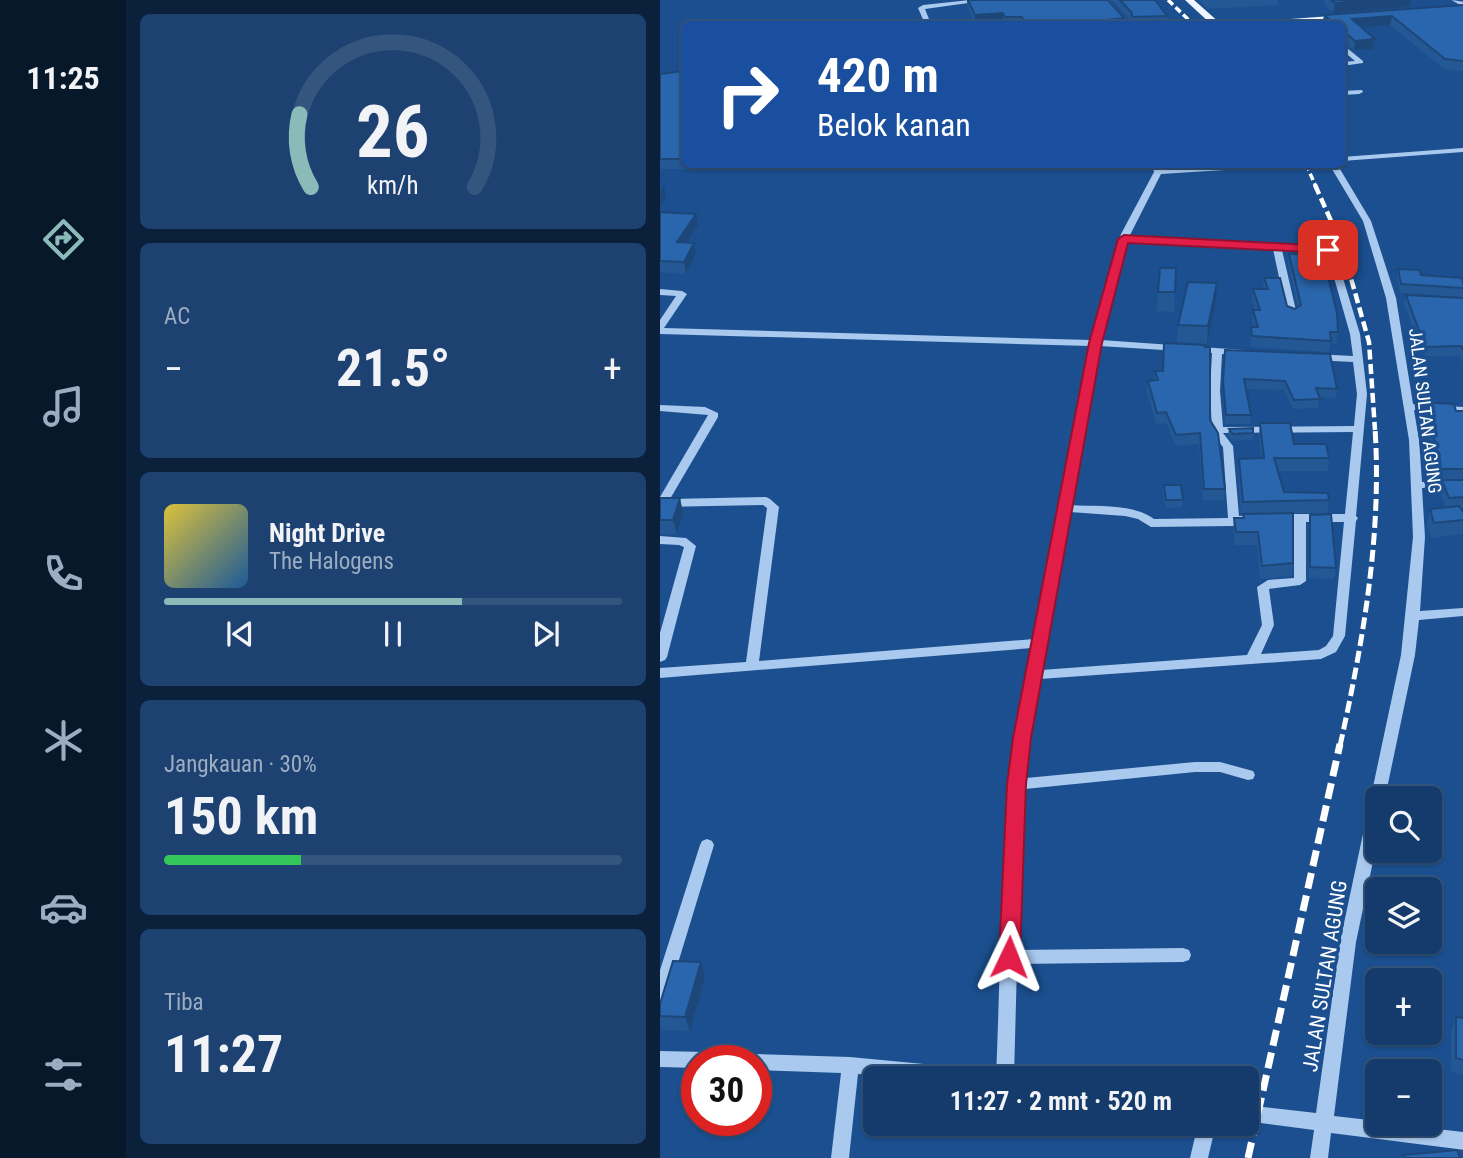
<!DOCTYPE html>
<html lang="id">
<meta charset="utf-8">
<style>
:root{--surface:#143b6b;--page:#1d4271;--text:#f1f3f6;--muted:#9dadc1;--line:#33557e;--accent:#8bbbb9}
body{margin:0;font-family:"Roboto Condensed",sans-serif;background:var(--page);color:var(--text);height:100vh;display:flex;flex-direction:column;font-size:26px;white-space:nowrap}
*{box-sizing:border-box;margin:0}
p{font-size:23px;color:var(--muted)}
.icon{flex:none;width:38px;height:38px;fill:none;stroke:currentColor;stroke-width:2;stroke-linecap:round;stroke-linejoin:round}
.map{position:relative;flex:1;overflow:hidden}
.drawer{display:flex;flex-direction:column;gap:14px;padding:14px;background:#0b203b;width:534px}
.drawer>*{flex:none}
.top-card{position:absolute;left:21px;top:21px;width:665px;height:147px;border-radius:10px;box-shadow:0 2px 5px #0004,0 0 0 2px var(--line);background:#1a4fa0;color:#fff;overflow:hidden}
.tools{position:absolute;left:705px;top:786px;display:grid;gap:14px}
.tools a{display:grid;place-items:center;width:77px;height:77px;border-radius:10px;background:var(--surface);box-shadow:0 2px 5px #0004,0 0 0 2px var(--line);font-size:35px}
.speed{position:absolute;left:21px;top:1045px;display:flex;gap:14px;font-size:35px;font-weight:700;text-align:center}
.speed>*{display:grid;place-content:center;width:91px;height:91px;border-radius:50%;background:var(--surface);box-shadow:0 2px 5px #0004,0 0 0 2px var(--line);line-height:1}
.speed .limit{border:10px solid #d22;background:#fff;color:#111}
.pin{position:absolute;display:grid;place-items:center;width:60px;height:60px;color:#fff;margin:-30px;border-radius:14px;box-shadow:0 4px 10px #0006}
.me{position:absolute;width:77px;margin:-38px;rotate:2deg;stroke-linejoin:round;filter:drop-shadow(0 0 5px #0008)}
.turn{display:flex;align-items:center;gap:24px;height:147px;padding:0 21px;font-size:32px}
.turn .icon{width:91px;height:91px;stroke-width:2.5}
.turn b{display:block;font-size:49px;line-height:60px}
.big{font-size:52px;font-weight:700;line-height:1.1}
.drawer .tile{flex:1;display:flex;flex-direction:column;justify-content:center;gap:10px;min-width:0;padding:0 24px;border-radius:10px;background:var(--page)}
.drawer .dial{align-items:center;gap:0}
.dial svg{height:182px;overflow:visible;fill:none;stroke:var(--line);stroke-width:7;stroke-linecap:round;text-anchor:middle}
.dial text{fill:var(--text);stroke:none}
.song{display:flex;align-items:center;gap:21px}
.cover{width:84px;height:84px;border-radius:10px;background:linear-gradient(135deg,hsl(50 70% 55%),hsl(210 70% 35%))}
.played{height:7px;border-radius:4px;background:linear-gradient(90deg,var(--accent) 65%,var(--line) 65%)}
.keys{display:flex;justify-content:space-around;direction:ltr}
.heat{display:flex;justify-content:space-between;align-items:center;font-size:38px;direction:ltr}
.charge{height:10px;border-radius:5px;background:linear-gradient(90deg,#34c759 30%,var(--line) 0)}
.trip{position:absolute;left:203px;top:1066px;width:396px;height:70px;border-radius:10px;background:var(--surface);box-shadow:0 2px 5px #0004,0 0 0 2px var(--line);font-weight:700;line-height:70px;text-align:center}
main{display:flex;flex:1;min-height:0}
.tab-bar{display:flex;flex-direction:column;width:126px;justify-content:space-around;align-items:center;background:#08182b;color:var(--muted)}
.tab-bar .icon{width:49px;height:49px}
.tab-bar .on{color:var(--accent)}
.tab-bar b{font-size:32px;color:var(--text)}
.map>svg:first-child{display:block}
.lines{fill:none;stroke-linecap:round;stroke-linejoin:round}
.minor{fill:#a9c9ee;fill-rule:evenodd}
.major{fill:#f0f6ff;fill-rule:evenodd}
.rail-far3{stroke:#fff;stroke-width:3.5;stroke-dasharray:7 3.5;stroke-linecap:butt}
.rail-far2{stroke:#fff;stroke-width:4.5;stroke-dasharray:10 4.5;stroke-linecap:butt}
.rail-far1{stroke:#fff;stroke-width:5;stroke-dasharray:12 5;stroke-linecap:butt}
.rail{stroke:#fff;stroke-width:7;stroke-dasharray:16 7;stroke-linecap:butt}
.wall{fill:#245895}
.shaded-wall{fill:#1d4779}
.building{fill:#2a66ad;stroke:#1d4779;stroke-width:2}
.route{fill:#e11d48;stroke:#92132f;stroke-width:2}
.labels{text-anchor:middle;stroke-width:7;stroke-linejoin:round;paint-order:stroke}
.street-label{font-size:18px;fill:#fff;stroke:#1b4f8f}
.near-street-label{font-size:21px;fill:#fff;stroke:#1b4f8f}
</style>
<main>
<nav class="tab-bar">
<b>11:25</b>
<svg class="icon on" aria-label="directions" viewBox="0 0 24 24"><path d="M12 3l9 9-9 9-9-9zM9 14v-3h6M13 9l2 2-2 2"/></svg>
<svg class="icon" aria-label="music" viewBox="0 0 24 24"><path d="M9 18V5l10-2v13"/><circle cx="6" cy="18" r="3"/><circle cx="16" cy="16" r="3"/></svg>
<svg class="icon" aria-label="phone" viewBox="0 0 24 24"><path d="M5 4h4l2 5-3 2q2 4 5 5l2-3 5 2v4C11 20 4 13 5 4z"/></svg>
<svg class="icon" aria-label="climate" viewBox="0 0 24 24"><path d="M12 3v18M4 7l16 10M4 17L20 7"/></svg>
<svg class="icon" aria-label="car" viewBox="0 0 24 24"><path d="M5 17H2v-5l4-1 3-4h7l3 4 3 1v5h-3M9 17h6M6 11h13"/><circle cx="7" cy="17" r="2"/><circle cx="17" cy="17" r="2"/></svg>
<svg class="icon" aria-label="filters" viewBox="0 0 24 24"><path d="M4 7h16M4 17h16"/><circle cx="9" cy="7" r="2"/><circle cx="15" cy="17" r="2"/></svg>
</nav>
<section class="drawer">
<div class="tile dial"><svg viewBox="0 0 100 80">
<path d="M14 69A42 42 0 1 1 86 69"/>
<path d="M14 69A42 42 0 0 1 9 37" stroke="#8bbbb9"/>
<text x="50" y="56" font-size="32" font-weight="700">26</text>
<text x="50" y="72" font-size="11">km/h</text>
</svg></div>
<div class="tile"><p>AC</p>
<div class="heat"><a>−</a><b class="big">21.5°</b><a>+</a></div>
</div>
<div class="tile">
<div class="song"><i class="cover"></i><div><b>Night Drive</b><p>The Halogens</p></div></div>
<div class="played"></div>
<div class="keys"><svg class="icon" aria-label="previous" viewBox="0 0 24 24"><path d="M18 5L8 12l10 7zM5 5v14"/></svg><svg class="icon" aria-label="pause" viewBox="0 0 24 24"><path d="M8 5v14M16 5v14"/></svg><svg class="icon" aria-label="next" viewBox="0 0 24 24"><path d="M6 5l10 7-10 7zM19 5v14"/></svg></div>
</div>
<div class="tile"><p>Jangkauan · 30%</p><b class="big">150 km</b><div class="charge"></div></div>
<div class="tile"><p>Tiba</p><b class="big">11:27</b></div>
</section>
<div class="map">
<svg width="804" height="1158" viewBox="0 0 804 1158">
<rect width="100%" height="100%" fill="#1b4f8f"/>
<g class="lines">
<path class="minor" d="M310 0H330L265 9 271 24H265L258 8 263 5Z
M443 0H449L470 24H464Z
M792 0 804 2V7L793 1Z
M682 44 703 61V63L682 66V62L695 61 682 50Z
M702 90 703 92 699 94 682 95V91Z
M804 148V152L682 161V157Z
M492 164H500L501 169 580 164H631L627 166 501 174 469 237 665 246 675 252 700 334 707 394 696 516 698 518 696 521 685 636 676 652 661 659 380 679 369 738 366 778 535 762H560L593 771 595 775 593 779 588 780 560 772H535L365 789 360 844 357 950 523 948 529 950 531 955 529 960 523 962 357 964 354 1078H336C340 980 341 881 350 784 354 738 364 692 372 648L0 678V668L86 662 107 508 103 505 0 507V497L48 415 0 411V405L45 407 58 413V417L10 499 106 497 110 499 119 507 99 661 374 639 430 346 0 334V320L16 296 0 295V289L22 291 27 294 4 328 431 340 461 234 494 172ZM467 242 613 249 627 315 632 318 637 315 622 250 663 252 667 253 690 334 693 356 654 354 649 357 654 360 693 362 697 394 694 426 563 427 560 391 562 354 580 355 585 352 584 350 441 340ZM439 346 552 353 550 391 552 430 553 435 563 447 568 518 494 519C472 503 437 507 411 505ZM693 432 685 514H619L613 518 619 522H634V578L608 580 597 587 602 625 587 655 381 670 410 512 465 516 478 519 491 527 574 526 594 521 596 518 594 515 579 516 573 446 563 433ZM646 522H684L673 636 666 646 659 650 601 654 614 625 609 589 640 585 646 581Z
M669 164H677L711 221 736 298 753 404 804 407V413L754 410 759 440 762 482H804V488H762L765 537 760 611 804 608V616L759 620 755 655 725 798H718V838L696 942 674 1116 718 1121V1124H735L804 1132V1150L671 1133 668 1158H650L654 1130 586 1121V1105L656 1113 680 942 741 655 753 537 749 440 726 298 703 221Z
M0 536 26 538 36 546 7 657 5 660 0 662V633L24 547 19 545 0 544Z
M47 839 52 841 54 845 8 996 6 1001 0 1003V970L40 845 42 841Z
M0 1051 46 1052 52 1054 55 1060H37V1068L0 1067Z
M96 1054 190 1057 327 1070 333 1072 336 1078H243L198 1074 189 1158H171L181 1073 96 1070V1060H88L90 1056Z
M538 1124H556L548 1158H530Z"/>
<path class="major" d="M525 0H534L561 24H551Z
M685 15 688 16V20L634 24H598L603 21Z"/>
<path class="rail-far3" d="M508 0 533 24
M646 164 656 187"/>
<path class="rail-far2" d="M655 185 681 243 709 342 715 430"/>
<path class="rail-far1" d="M680 746C703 641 722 536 715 428"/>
<path class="rail" d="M588 1158 680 744"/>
</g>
<path class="wall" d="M307 0 464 18V24H345L343 22 315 24 307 6Z
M452 0H495L507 16V24H472V22Z
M539 0H618V5L548 9Z
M664 0H751L750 7 673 13 664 3Z
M804 5V71L784 69 730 25 702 28 715 39 713 49 694 50 682 41V24H662L664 15Z
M24 71V164H42L38 169H0V73Z
M0 212 38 225 26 243 36 254 26 274 0 272Z
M629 254 644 259 678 332 676 344 671 343 669 352 591 347 590 338 591 327H594L592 321 593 310H595L592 300 593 289H603L604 278 627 306 635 309 638 307 628 265Z
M500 268H516L514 312 497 311Z
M738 269 761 275 804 282 803 297 740 293 737 278Z
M557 283 556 301 547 344 517 342 518 325Z
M746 295 804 298V364L799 356H764L744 304Z
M545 347 550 420 565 489 564 500H543L539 444 516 446 506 423 496 424 487 392 488 381H494L495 371H503Z
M565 350 677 389 676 398 659 397 658 408 633 409 624 390 586 389 591 415 590 424H565L563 391Z
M760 402 796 411H804V479H774L764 455 766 444H770L758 413Z
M600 423 634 444 669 458 668 471H618L624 492 669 500 667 513H633V563L631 576 600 579 597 545H575L573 531 574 518H583V514H581L578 472 579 459 601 458 599 435Z
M569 429 593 433V440L572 441 568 436Z
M782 480H804V508H800L804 513V534L771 538 767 524 770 509 786 508 779 491Z
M504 485 523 500 522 507 506 508 503 492Z
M0 498 23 512 17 534H0Z
M650 515 676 568 674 579 649 578V526Z
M45 977 30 1031 2 1030 0 1025V1004Z
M796 1017 804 1018V1075L791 1072V1032Z"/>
<path class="shaded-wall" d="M717 0H751L750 7 673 13 675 3Z
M343 13V22L315 24V15Z
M732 16 730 25 690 29 692 19Z
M464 18V24H414Z
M715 39 713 49 694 50 695 41Z
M4 186 6 197 0 206V192Z
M36 214 38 225 19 254 17 242Z
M34 243 36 254 26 274 24 262Z
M557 283 556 301 547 344 548 326Z
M20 498 23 512 17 534 13 520Z
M41 962 45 977 30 1031 25 1017Z"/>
<path class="building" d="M308 0H448L464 18 414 24H366L362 17H345L343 13 315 15Z
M460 0H495L507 16 472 17V13Z
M671 0H717L675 3Z
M804 5V61L785 59 732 16 692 19 715 39 695 41 682 30V24H675L664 15Z
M23 71H24V159H0V74Z
M0 212 36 214 17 242 34 243 24 262 0 261Z
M629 254H643L644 259 664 260 677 313 678 332H670L671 341 592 336 591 327H598L593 310H600L593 289H608L604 278H620L627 306 635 309 641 305Z
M500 268H516L515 292H498Z
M738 269 760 270 761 275 802 278 804 288 741 284Z
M528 282 557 283 548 326 518 325Z
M746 295 804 298V351L801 346 765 347Z
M504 343 545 345V347H550V420L558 433 565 489H544L540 433 516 435 506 412 497 413 488 381 498 380 495 371H503Z
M565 350 670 354 677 389 656 388 660 399 634 400 625 381 584 379 591 415H566L563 382Z
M760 402 794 404 796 411H804V469H777L766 444H776Z
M600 423H630L634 444H666L669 458H614L624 492 668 493 669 500 583 502 579 459 604 458Z
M593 428V433L573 434 569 429Z
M782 480H804V497L789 498Z
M504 485H521L523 500H506Z
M0 498H20L13 520H0Z
M799 506 804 513V520L774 523 770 509Z
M633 513V563L602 566 598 532H576L574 518H584L583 514Z
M671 514 676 568 650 567V515Z
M13 961 41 962 25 1017 0 1016V1004Z
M796 1017 804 1018V1060L796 1058Z
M797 1150 800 1158H745L744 1155Z"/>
<path class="route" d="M464 235 668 246 674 250 668 253 468 243 442 343 371 738 366 784 360 957 357 963 349 966 342 963 339 957 347 784 353 738 429 343 458 239Z"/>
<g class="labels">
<g class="street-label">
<text transform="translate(765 411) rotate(83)" y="6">JALAN SULTAN AGUNG</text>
</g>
<g class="near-street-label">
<text transform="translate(665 976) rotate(-81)" y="7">JALAN SULTAN AGUNG</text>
</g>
</g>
</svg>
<div class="tools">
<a><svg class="icon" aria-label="search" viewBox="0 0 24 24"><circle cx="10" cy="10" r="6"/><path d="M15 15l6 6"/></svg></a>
<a><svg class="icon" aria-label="layers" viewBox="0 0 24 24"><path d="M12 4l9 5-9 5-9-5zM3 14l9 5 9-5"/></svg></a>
<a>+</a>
<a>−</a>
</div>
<div class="speed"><div class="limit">30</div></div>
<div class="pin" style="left:668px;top:250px;background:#d93025"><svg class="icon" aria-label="arrive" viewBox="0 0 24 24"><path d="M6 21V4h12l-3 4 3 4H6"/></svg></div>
<svg class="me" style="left:349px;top:957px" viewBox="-20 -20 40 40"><path d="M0-17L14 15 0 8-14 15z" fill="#e11d48" stroke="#fff" stroke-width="4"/></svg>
<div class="trip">11:27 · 2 mnt · 520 m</div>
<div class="top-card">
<div class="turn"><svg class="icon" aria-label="right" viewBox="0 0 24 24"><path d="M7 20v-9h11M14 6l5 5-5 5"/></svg><div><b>420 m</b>Belok kanan</div></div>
</div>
</div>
</main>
